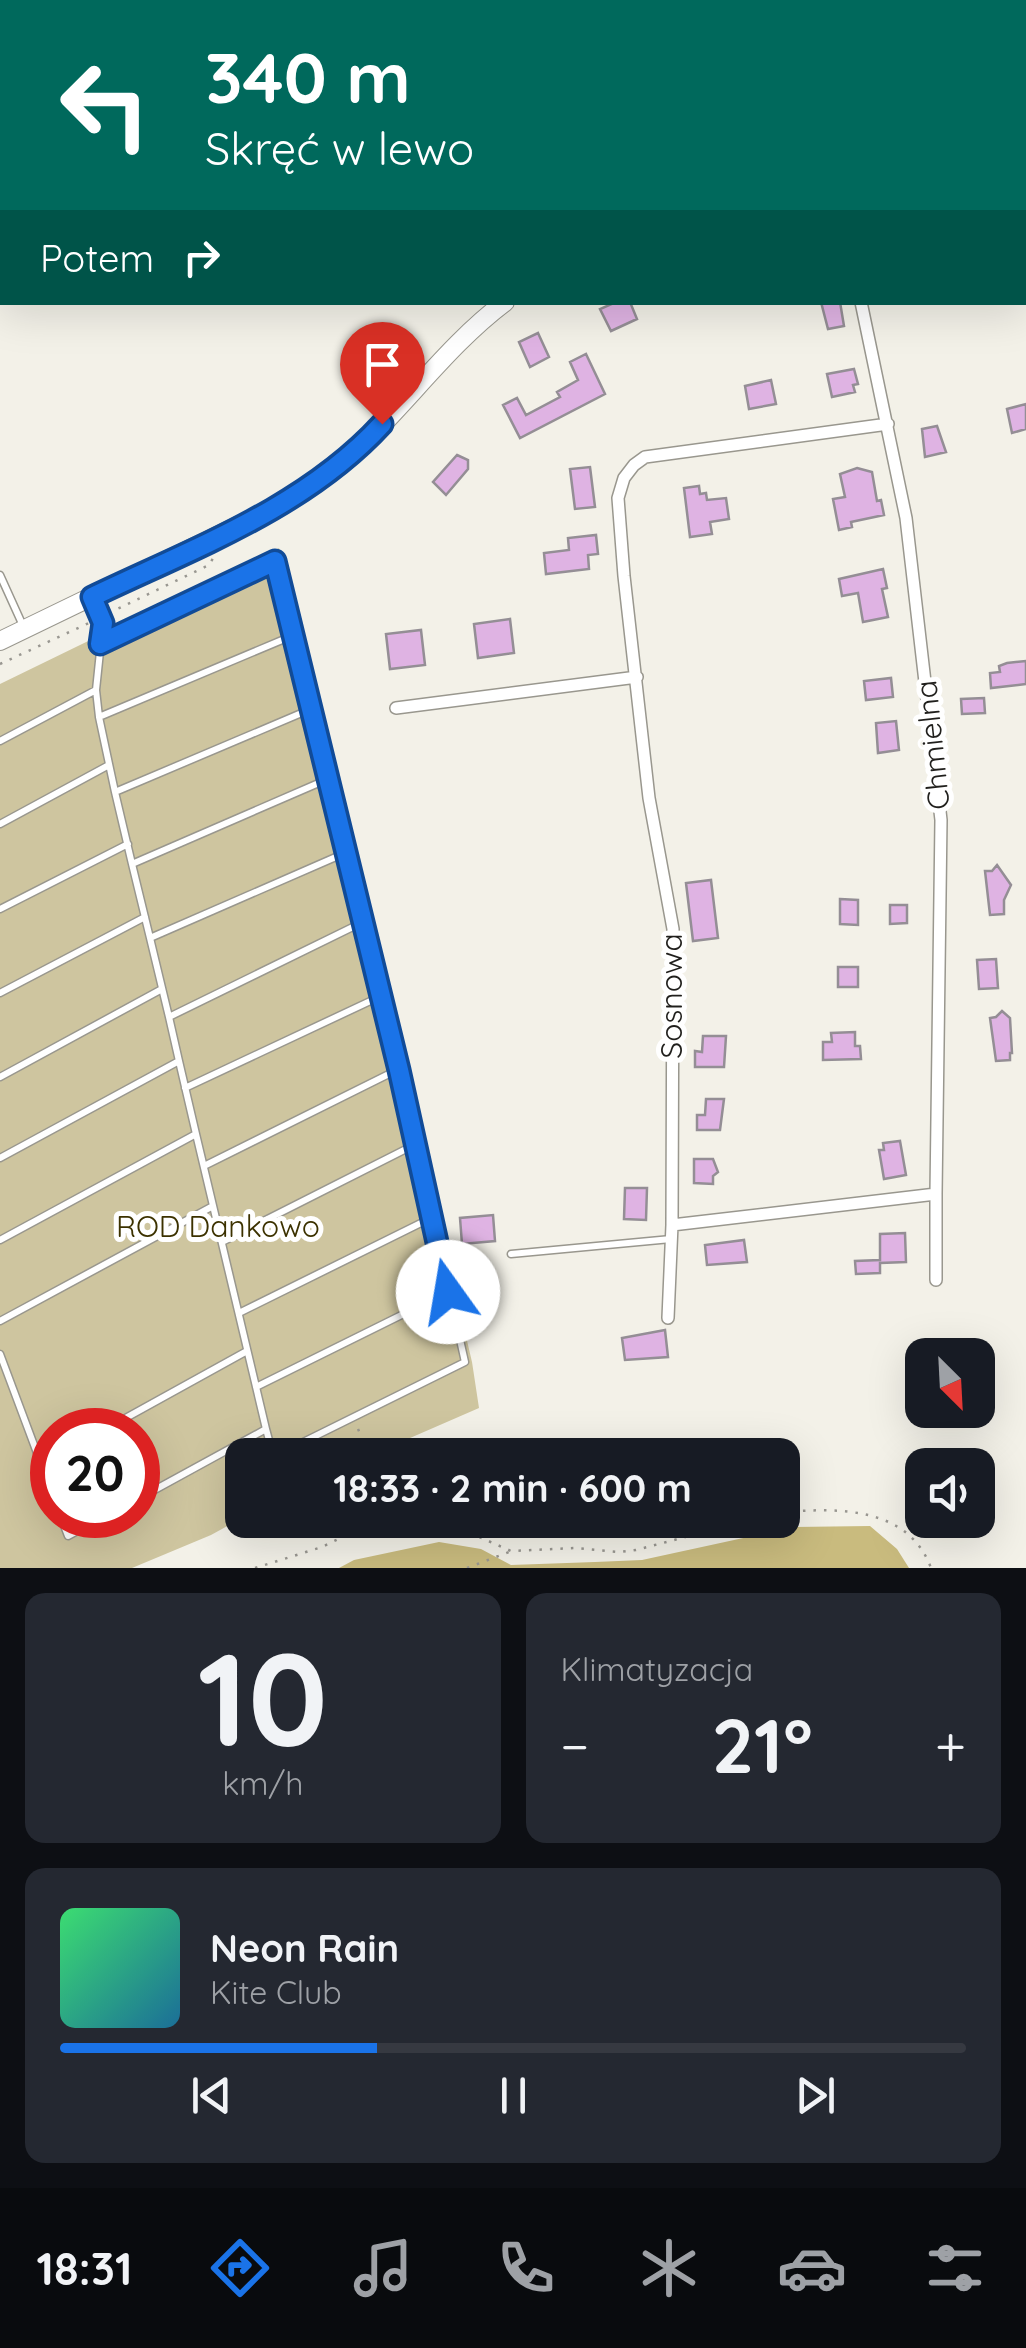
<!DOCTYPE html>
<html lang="pl">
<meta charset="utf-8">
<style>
:root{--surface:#171b24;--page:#242831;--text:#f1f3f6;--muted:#9ea1a6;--line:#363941;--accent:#1a73e8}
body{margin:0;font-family:Quicksand,sans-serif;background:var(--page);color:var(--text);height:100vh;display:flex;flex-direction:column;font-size:38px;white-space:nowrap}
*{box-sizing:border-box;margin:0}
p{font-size:32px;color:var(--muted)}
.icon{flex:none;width:55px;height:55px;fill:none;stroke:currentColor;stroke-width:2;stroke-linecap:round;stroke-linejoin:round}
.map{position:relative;height:1568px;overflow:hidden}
.side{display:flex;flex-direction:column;gap:25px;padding:25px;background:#0d0f14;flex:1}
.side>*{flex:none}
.top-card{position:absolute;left:0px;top:0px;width:1028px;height:305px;box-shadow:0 10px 40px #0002;background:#00695c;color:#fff;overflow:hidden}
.needle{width:65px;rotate:156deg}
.buttons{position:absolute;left:905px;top:1338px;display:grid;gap:20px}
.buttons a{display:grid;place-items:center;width:90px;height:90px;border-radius:20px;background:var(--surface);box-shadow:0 10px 40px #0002;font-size:50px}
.speed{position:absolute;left:30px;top:1408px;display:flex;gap:20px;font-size:50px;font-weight:700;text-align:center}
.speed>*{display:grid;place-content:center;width:130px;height:130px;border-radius:50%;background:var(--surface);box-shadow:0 10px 40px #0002;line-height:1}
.speed .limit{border:15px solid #d22;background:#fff;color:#111}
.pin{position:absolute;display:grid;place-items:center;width:85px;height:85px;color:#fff;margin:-102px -42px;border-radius:50% 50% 50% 0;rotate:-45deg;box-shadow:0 0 10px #0007}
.pin .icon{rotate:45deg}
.me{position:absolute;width:110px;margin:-55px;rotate:347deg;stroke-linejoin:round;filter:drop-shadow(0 0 8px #0008)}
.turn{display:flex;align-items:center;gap:35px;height:210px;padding:0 40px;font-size:45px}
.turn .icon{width:130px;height:130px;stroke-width:2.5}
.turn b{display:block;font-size:70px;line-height:85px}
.then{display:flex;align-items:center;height:95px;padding:0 40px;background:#0003;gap:20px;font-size:38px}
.big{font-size:75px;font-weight:700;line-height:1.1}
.side .card{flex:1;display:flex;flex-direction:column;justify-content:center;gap:15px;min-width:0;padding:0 35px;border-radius:20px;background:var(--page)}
.side .dial{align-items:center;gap:0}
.dial b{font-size:130px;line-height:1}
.song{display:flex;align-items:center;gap:30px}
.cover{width:120px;height:120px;border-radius:15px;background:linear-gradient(135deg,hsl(140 70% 55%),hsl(200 70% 35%))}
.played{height:10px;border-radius:5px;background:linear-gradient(90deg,var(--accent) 35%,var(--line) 35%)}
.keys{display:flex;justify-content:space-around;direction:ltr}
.heat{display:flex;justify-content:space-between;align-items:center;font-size:55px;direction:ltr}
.side .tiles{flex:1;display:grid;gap:25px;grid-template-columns:1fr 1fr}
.card:last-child{grid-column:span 2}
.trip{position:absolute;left:225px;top:1438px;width:575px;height:100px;border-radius:20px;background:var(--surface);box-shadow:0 10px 40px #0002;font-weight:700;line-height:100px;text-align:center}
.menu{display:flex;height:160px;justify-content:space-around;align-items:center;background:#090b0e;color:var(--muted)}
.menu .icon{width:70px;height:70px}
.menu .selected{color:var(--accent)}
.menu b{font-size:45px;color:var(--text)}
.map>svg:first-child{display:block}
.green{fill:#cec59f;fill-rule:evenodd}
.forest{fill:#c9bb7e}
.building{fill:#dfb3e3;stroke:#948e95;stroke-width:2.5}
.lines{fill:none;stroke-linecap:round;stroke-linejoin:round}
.lane-casing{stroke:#99978e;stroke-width:9}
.street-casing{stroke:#99978e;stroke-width:14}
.secondary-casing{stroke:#99978e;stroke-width:20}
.path{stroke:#999791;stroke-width:2.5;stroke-dasharray:2.5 8;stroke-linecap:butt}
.lane{stroke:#fff;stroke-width:6}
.street{stroke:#fff;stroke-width:11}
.secondary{stroke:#fff;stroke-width:18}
.route-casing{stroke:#114b97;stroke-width:25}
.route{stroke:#1a73e8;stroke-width:18}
.labels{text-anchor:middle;stroke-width:10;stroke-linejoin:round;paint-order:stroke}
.street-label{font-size:30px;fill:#201f1c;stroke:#fff}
.park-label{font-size:30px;fill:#3c3200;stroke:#fff}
</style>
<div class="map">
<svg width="1026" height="1568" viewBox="0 0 1026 1568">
<rect width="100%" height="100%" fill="#f3f1e8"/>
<path class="green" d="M279 548 424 1157 472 1362 479 1408 371 1455H242V1518L211 1535 132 1568H0V684ZM52 1430H138V1515H52Z"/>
<path class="forest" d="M0 0H783L2 2 0 39Z
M870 1526 897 1549 909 1568H339L354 1560 439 1542 481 1549 511 1565 595 1562 642 1560 794 1527Z"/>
<path class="building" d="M616 302H630L637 319 611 331 600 309Z
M821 302H840L844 326 828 329Z
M538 333 549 357 530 367 519 342Z
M586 354 605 394 520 438 503 405 517 398 526 415 560 397 557 392 578 380 570 362Z
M854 369 858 384 853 385 855 392 832 397 827 374Z
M771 380 776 404 749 409 745 386Z
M1026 404V429L1012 433 1007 409Z
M937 426 946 452 925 457 922 429Z
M457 455 468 460V469L446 495 433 482Z
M590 467 595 507 575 509 570 469Z
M857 468 872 472 877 501 881 500 884 515 851 522 852 527 839 530 833 499 845 497 840 474Z
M699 486 700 494 706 493 707 500 726 498 729 519 710 522 712 534 690 537 684 488Z
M596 535 598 554 588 555 589 569 546 574 544 553 569 550 568 538Z
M883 569 887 588 882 589 888 617 863 622 858 593 842 596 839 579Z
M510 619 514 653 478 658 474 624Z
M421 630 425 665 390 669 386 634Z
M1026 661V684L991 688 990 673 1000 672 999 666 1007 663Z
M891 678 893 697 866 700 864 681Z
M984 698 985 713 962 714 961 699Z
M896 721 899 750 878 753 876 723Z
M997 865 1011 885 1004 900V914L990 915 985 871H992Z
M711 880 718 938 693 941 686 883Z
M840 899 858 900V925L840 924Z
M890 905H907V923L890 924Z
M996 959 998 988 979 989 977 960Z
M838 967H858V987H838Z
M1002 1011 1010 1018 1012 1053H1010V1060L996 1061 990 1018 996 1017Z
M855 1032V1046H860L861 1059 823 1060V1042H832L831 1033Z
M703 1036H726L724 1067H695V1051L702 1052Z
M706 1099H724L720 1130H697V1115H705Z
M900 1141 906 1175 884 1179 879 1150H884L883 1143Z
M694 1159H713L718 1172 713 1176V1184L694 1183Z
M625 1188H647L646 1220 624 1219Z
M493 1215 495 1241 462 1244 460 1218Z
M905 1233 906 1262 880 1263V1273L856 1274 855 1261 880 1260V1234Z
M744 1240 747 1262 707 1265 705 1245Z
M665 1330 668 1357 625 1360 622 1338Z"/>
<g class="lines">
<g class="lane-casing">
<path id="lane" d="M0 575 24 628
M92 598 103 623 96 690
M100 645 275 561 294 635
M311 709 328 779
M99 717 115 792
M0 741 96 690 99 717 294 635 311 709 115 792 132 864 328 779 345 853 150 938 169 1017 363 922 381 996 185 1088
M0 824 109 765
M345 853 363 922
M132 864 150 938
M0 909 128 844
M0 993 145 917
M381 996 399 1069
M169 1017 179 1061
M0 1077 162 989
M196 1134 266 1429
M0 1158 179 1061 196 1134 0 1240
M204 1166 399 1069 416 1144 222 1242
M511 1254 671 1239
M239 1313 431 1218
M0 1321 213 1206
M0 1354 52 1493
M256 1387 448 1292
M104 1430 247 1351
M277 1455 465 1362 416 1144
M138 1499 266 1429 273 1455
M60 1515 68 1536 107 1515"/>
</g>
<g class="street-casing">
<path id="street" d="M815 2V0
M396 708 637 677
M936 1194V1280
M672 1225 936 1194 941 820 906 518 861 302
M668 1318 672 1225 673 929 649 798 624 576 618 498 624 478 634 465 645 457 888 424"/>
</g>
<g class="secondary-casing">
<path id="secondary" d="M904 2 907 0
M0 641 287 502C319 480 350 456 378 429 420 386 457 338 505 302"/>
</g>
<path class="path" d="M390 0 391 2
M722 0 727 2
M109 613 209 565 215 555
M0 664 89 623
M358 1429 370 1455
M782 1512C838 1508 908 1506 931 1568
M441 1520 511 1551 576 1548 619 1552 636 1550 750 1520
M255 1568 322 1547 377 1520
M467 1568 509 1552"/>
<use href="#lane" class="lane"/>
<use href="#street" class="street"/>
<use href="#secondary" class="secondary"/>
</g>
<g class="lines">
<g class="route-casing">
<path id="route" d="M382 424C305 508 192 549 92 597L103 623 100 644 275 561 399 1070 448 1292"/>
</g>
<use href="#route" class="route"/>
</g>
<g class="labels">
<g class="street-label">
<text transform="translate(933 745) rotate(-96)" y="10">Chmielna</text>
<text transform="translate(672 996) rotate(-90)" y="10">Sosnowa</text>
</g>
<g class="park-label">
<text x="218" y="1237">ROD Dankowo</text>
</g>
</g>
</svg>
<div class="buttons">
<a><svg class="needle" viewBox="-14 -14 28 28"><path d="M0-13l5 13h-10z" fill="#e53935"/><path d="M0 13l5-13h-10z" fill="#9ea1a6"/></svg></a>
<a><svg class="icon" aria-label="sound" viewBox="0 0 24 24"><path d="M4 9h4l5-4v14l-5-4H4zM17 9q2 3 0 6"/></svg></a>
</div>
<div class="speed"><div class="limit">20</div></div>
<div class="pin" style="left:382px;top:424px;background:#d93025"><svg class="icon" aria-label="arrive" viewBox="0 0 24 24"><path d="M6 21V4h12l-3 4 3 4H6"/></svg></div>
<svg class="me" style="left:448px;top:1292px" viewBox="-20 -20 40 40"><circle r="19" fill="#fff"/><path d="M0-13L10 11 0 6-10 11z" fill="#1a73e8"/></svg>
<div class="trip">18:33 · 2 min · 600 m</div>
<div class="top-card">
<div class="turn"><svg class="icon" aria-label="left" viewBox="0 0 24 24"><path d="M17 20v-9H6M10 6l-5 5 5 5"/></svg><div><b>340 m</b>Skręć w lewo</div></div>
<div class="then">Potem<svg class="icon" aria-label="right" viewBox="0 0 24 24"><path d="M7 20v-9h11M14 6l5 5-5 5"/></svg></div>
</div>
</div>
<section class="side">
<div class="tiles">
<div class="card dial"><b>10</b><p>km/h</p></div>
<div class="card"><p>Klimatyzacja</p>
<div class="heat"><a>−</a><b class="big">21°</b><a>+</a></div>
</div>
<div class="card">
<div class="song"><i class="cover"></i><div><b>Neon Rain</b><p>Kite Club</p></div></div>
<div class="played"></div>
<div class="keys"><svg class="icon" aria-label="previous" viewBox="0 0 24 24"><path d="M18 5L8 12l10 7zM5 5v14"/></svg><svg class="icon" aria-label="pause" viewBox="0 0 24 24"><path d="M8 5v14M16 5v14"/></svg><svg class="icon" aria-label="next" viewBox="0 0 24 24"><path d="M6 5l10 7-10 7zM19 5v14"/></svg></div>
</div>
</div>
</section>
<nav class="menu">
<b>18:31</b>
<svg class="icon selected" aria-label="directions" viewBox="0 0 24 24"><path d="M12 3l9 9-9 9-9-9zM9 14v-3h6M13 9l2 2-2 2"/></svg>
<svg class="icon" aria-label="music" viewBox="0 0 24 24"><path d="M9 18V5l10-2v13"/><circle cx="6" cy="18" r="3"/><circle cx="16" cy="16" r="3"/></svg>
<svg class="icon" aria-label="phone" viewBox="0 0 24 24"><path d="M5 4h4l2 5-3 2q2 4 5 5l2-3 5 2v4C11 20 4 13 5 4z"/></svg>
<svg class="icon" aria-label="climate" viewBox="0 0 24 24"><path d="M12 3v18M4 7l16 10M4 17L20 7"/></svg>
<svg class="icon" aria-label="car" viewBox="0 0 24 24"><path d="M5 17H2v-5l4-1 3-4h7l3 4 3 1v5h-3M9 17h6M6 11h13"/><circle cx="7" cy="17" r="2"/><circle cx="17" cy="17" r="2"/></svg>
<svg class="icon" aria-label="filters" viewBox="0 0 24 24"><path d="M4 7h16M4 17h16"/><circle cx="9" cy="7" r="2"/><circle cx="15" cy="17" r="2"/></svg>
</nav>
